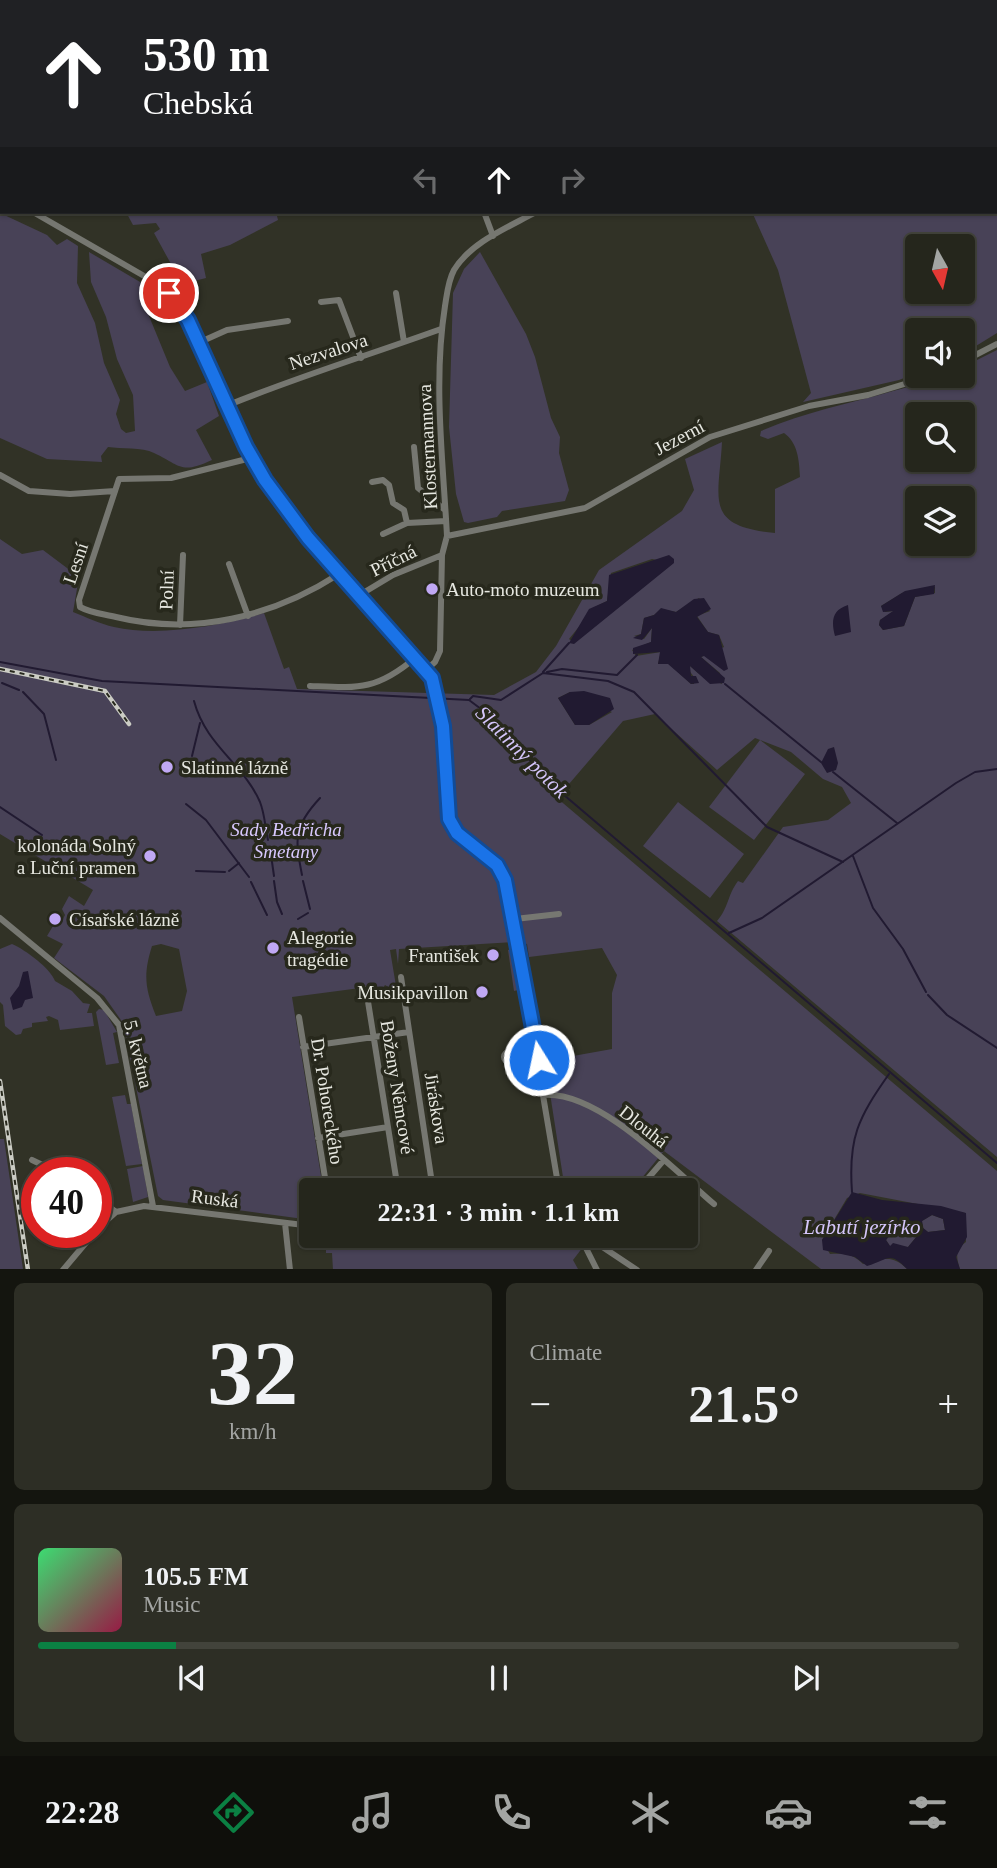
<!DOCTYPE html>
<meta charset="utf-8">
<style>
:root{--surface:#25261c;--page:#2d2e25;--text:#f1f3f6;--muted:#a3a5a3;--line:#42433b;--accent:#0b8043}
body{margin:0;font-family:Georgia,serif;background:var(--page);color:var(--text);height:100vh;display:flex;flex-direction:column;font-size:26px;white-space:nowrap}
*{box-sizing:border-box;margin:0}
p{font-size:23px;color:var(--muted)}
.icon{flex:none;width:38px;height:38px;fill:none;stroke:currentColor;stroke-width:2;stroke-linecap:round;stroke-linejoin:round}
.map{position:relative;height:1269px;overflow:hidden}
.sheet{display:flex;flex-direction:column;gap:14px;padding:14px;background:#14150f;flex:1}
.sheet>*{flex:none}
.hud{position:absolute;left:0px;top:0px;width:998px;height:214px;box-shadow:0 2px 5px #0004,0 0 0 2px var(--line);background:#202124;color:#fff;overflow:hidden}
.needle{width:46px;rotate:172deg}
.tools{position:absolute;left:905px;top:234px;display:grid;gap:14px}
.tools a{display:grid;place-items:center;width:70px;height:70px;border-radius:7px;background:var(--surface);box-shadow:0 2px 5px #0004,0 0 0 2px var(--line);font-size:35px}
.speed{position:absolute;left:21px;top:1157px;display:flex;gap:14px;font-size:35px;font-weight:700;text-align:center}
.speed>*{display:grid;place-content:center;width:91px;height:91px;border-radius:50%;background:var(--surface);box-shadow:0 2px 5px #0004,0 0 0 2px var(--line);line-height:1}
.speed .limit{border:10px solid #d22;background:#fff;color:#111}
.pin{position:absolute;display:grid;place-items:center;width:60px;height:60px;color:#fff;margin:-30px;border:4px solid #fff;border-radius:50%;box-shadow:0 2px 7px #0007}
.me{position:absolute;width:77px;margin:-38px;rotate:350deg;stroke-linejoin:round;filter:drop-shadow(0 0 5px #0008)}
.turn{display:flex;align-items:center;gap:24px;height:147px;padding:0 28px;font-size:32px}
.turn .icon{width:91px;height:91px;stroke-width:2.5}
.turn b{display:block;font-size:49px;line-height:60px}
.lanes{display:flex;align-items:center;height:66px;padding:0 28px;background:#0003;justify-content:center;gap:35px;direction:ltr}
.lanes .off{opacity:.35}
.big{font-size:52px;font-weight:700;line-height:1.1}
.sheet .tile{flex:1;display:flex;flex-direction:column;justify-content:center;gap:10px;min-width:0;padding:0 24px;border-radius:10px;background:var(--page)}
.sheet .dial{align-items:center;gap:0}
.dial b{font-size:91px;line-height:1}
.song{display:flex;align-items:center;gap:21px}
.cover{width:84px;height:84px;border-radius:10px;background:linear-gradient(135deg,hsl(140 70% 55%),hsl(340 70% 35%))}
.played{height:7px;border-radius:4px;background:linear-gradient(90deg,var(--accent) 15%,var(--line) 15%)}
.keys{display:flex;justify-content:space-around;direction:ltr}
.heat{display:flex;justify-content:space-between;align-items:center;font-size:38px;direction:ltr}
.sheet .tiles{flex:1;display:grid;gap:14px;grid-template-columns:1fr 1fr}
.tile:last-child{grid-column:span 2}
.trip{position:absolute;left:299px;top:1178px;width:399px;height:70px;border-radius:7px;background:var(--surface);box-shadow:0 2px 5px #0004,0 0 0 2px var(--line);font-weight:700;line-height:70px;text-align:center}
.dock{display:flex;height:112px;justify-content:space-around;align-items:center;background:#0f0f0b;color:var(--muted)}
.dock .icon{width:49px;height:49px}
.dock .active{color:var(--accent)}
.dock b{font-size:32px;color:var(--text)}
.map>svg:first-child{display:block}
.green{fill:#484257;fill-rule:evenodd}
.water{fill:#211a31;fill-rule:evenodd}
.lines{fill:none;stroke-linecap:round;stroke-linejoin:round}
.stream{stroke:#211a31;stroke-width:2}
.minor{stroke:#767771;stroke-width:6}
.rail-casing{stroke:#cbccc4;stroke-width:4.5}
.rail{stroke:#27281c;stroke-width:2;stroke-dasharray:5;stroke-linecap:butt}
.route-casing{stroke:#114b97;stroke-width:18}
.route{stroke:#1a73e8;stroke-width:12}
.poi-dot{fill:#c0a8f4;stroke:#27281c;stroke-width:2.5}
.labels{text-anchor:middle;stroke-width:7;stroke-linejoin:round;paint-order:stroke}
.street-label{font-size:19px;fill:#e6e7e0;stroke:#27281c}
.poi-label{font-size:19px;fill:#e6e7e0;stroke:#27281c;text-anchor:start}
.park-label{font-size:19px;font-style:italic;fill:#d8c8fe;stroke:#27281c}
.water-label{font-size:21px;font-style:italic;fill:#d4c5fa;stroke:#27281c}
</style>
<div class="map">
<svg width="997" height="1270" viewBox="0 0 997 1270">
<rect width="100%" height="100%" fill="#313226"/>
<path class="green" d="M0 0H110V2H2V84Z
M830 0H997V333L963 354 962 331H917V373L899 380 803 402 811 393 778 270 752 212H996V2H828ZM917 247H962V292H917Z
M126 212H276L278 220 230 245 201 254 206 278 182 284 154 233 160 229 156 223 133 225Z
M0 213 47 235 57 245 67 239 78 246 77 283 95 323 104 363 120 400 116 414 121 429 126 433 135 431 133 395 117 359 106 317 91 282 89 252 152 289 172 306 149 316 170 367 185 391 207 382 219 416 196 430 212 460C180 475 180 465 154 453 142 447 121 449 108 447L101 456 102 462 47 459 0 438Z
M480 252 526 334 535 357 551 418 560 437 559 453 569 490 565 501 502 511 497 517 468 523 464 522 456 494 449 427 453 293 464 269Z
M997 350V1157L717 921C729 907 727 896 738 881L743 883 783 827 828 820 851 803 842 787 823 779 791 752 755 738 717 770 655 714 623 721 557 798 997 1171V1269H960C956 1257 955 1250 966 1242L965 1213 860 1193 847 1198 822 1240 830 1254C845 1253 853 1254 863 1264 883 1259 892 1254 907 1269H821L664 1151 632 1190H565L545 1061 612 1049V993L617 975 602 948 529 957 527 944 513 942 399 949 398 964 396 949 390 950 397 992 385 985 375 1000 374 995H370L368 987 292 997 322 1182 323 1190H312L311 1220 163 1200 158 1196 123 1023 104 996 54 958 63 944 47 936 56 921 61 923 65 915 62 909 69 896 84 906 93 890 0 834V539L22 554 43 550 79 577 73 612C86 617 100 624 114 627 158 637 222 626 264 613L284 669 289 667 297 689 494 695 536 672 556 646 599 570 682 511 694 490 685 459 722 442C719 500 703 526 775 533V489L800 477C799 460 798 443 784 433L768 439 760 436 761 431C805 412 848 404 893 391 917 385 937 376 962 376L963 367ZM917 415H962V460H917ZM917 499H962V544H917ZM652 559 673 563 574 643 569 639 595 607 607 601 611 573ZM935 587V593L915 597 904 626 883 630 879 625 880 620 894 611 885 612 881 606 902 593ZM699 598 710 611 697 616 708 632 719 635 724 647 701 657 720 673 722 684 698 673 690 666 688 669 694 677V684H691L668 663 658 664 661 652 636 656 632 650 651 642 652 628 644 639 634 636 641 634 644 618 654 615 661 609 676 612ZM570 692 612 712 589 725H575L558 698ZM161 944 179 949 187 991 182 1011 156 1016C145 988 143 975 152 946Z
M760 740 805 774 754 840 709 807Z
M678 802 744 854 710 898 643 846Z
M12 944C26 950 51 969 55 981L72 991 83 1003 90 1004 87 1013H92L94 1026 60 1030 58 1020 49 1016 46 1017 48 1021 32 1023V1027L23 1029 21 1034 16 1035 5 1026 3 1005 0 1002V949Z
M515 947 522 989 514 991 508 950Z
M99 1009 104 1010 117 1032 113 1033 119 1063 106 1065 96 1012Z
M125 1095 127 1104H131L142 1164 126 1166 112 1097Z
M0 1139H4L23 1269H0Z
M143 1166 148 1197 133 1202 127 1169Z
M932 1215 943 1219 945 1230 928 1232 923 1228 922 1221Z
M908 1222 916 1230 917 1236 908 1247 890 1246 886 1240 897 1226Z
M326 1236H576L583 1247 573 1260 578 1269 333 1270 332 1253H326Z"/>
<path class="water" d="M669 555 674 559V563L574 644 569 643 589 609 607 601 609 575Z
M935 585 934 594 915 597 904 626 883 630 879 625 880 620 893 611 883 612 881 606 905 591Z
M704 598 711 609 697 617 708 632 719 635 728 669 724 671 704 656 701 657 725 678 724 683 710 684 690 666 691 676H696L699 683 691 684 668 664H658L660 652 633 654V648L651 642 652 628 642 640 633 638 641 634 644 618 654 615 661 608 676 612 694 599Z
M848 605 851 632 835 636C831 621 832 610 848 605Z
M584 691 610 698 614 709 589 725H575L558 698 570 692Z
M834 747 838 763 836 770 827 773 821 763 828 749Z
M28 971 33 998 25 1000 22 1007 13 1010 10 998 19 986 23 972Z
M852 1192 882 1200 941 1206 966 1213 967 1237 956 1257 960 1269H907C889 1250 888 1260 867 1266L855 1257 823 1250 822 1240ZM932 1215 943 1219 945 1230 928 1232 923 1228 922 1221ZM907 1222 916 1230 917 1236 908 1247 893 1243 890 1246 886 1240 897 1226Z"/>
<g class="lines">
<path class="stream" d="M0 662 102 681 469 700 501 724 544 778 997 1163
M543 672 569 643
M547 672 562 669 617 675 637 655
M2 683 19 690
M725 684 821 762
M23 692 44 714 56 760
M470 699 473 696 501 700 543 673 608 681 634 692 767 827 843 862
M194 701C206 746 243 763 260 802 265 815 265 827 268 840
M192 756 200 723
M833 772 897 823
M186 804 206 820 249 877
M0 807 42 835
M270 848 274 876
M853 856 873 908 903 949 926 992
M196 871 225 872
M229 871 239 863
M302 875C295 839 293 827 320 798
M274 881 277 902 282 914
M303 881 310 909
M251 882 267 915
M298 919 308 913
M729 933 762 918 956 783 975 772 997 769
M928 995 947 1015 997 1048
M852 1192C848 1138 858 1118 889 1074"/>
<path class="minor" d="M586 0V2
M675 0 676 2
M817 2 820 0
M0 193 2 194
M33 212 158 284 176 301 246 447 265 480 308 538 432 678 438 693 444 733 449 819 457 833 497 865 508 888 559 1190
M484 212 493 236
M396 293 404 342
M321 302 339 300 361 358
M198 343 227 330 288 321
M962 362 997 344
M226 406C297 377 369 355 441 329
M414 447 418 488 445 510
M251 458 171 478 119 479 79 600 80 607C91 613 104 614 116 617 194 636 272 617 339 574
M0 475 29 491 70 494 115 491
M372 482 383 480 389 485 393 503 404 510 407 523 446 521
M383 534 407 523
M447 536 585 508 710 437 809 406 868 395 931 376
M229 564 248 616
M358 596 393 575 442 555
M180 625 183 555
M426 670 435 662 440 651 442 555 447 536C443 460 433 382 445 306 447 294 448 281 454 270 471 242 509 227 536 212
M310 686C357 688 376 691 415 658
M0 918 97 998 119 1025 153 1206
M515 919 559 914
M401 977 433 1190
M366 989 398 1190
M299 1017 327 1190
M303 1047 409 1032
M504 1057a5 5 0 1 1 10 0a5 5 0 1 1-10 0Z
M515 1058 538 1054
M544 1095C599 1091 674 1170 714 1204
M318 1138 388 1127
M32 1160 57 1172
M638 1190 663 1161
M96 1196 116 1212
M285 1223 290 1270
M96 1230 116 1212 144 1206 312 1226
M580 1236 597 1270
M582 1240H592L637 1270
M63 1270 95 1232
M756 1270 769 1251"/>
<g class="rail-casing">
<path id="rail" d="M0 669 105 691 129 724
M0 1081 28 1270"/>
</g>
<use href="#rail" class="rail"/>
</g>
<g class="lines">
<g class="route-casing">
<path id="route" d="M169 293 188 320 246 447 265 480 308 538 432 678 443 726 449 819 457 833 497 865 505 880 539 1060"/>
</g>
<use href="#route" class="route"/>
</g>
<g class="poi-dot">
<circle cx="432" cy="589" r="7"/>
<circle cx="167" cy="767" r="7"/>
<circle cx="150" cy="856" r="7"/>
<circle cx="55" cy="919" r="7"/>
<circle cx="273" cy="948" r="7"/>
<circle cx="493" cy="955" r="7"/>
<circle cx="482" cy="992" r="7"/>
</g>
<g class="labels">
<g class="street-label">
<text transform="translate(328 351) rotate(-18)" y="7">Nezvalova</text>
<text transform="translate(679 437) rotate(-28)" y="7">Jezerní</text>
<text transform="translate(427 447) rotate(-93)" y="7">Klostermannova</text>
<text transform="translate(393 560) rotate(-26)" y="7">Příčná</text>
<text transform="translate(75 563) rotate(-71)" y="7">Lesní</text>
<text transform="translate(166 590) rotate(-88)" y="7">Polní</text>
<text transform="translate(139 1054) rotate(76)" y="7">5. května</text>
<text transform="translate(398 1087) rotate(81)" y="7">Boženy Němcové</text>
<text transform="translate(328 1101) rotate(81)" y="7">Dr. Pohoreckého</text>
<text transform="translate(437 1108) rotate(81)" y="7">Jiráskova</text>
<text transform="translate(644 1126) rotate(38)" y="7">Dlouhá</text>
<text transform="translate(215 1198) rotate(7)" y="7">Ruská</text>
</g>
<g class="poi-label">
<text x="446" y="596">Auto-moto muzeum</text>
<text x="181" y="774">Slatinné lázně</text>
<text x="136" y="852" text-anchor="end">kolonáda Solný<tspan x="136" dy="22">a Luční pramen</tspan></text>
<text x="69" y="926">Císařské lázně</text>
<text x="287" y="944">Alegorie<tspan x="287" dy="22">tragédie</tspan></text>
<text x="479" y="962" text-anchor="end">František</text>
<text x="468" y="999" text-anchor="end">Musikpavillon</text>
</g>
<g class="park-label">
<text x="286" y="836">Sady Bedřicha<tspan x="286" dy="22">Smetany</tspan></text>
</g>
<g class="water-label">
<text transform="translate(522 752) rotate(45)" y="7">Slatinný potok</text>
<text x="862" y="1234">Labutí jezírko</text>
</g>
</g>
</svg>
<div class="tools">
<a><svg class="needle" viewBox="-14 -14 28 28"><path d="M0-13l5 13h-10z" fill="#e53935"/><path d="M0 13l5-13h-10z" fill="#a3a5a3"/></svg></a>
<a><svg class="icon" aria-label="sound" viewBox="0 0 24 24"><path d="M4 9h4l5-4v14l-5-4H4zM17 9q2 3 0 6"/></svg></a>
<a><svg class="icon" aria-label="search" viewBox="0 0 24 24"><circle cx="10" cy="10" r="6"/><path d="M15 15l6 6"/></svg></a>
<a><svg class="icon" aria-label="layers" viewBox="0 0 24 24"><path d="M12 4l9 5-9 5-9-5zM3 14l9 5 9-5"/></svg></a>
</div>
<div class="speed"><div class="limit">40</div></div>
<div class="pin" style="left:169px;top:293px;background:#d93025"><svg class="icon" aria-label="arrive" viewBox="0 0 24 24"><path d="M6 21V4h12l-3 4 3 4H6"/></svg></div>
<svg class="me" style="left:539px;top:1060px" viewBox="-20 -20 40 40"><circle r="17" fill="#1a73e8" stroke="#fff" stroke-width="3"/><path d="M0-11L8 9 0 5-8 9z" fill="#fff"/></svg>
<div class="trip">22:31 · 3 min · 1.1 km</div>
<div class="hud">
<div class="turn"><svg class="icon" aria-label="ahead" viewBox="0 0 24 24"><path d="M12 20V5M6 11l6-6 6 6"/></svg><div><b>530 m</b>Chebská</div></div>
<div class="lanes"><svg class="icon off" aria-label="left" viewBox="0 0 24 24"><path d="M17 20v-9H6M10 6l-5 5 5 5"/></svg><svg class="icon" aria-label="ahead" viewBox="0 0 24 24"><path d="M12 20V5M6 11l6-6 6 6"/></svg><svg class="icon off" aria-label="right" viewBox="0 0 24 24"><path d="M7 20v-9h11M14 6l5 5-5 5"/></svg></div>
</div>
</div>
<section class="sheet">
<div class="tiles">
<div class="tile dial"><b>32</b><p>km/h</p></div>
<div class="tile"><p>Climate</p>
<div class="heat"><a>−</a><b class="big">21.5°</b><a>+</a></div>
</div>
<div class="tile">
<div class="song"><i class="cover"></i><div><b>105.5 FM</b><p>Music</p></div></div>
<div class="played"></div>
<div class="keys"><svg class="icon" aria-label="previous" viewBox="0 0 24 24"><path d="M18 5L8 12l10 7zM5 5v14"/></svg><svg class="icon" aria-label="pause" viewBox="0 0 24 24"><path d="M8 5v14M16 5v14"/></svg><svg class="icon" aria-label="next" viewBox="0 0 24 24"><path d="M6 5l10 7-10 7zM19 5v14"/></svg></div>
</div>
</div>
</section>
<nav class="dock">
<b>22:28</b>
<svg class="icon active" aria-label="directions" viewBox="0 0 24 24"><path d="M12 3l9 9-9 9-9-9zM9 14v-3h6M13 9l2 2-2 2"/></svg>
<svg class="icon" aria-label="music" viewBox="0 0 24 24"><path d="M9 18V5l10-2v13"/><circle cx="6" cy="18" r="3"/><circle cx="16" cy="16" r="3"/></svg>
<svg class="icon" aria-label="phone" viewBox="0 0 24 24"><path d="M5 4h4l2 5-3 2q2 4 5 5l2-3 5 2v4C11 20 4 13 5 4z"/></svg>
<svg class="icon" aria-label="climate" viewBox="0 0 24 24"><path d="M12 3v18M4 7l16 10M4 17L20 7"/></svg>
<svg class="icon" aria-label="car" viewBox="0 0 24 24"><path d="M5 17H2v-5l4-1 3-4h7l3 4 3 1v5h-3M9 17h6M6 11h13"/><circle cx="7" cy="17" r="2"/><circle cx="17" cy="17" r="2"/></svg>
<svg class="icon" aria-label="filters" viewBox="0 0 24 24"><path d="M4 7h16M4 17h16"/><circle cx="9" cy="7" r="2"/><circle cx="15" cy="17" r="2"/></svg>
</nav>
